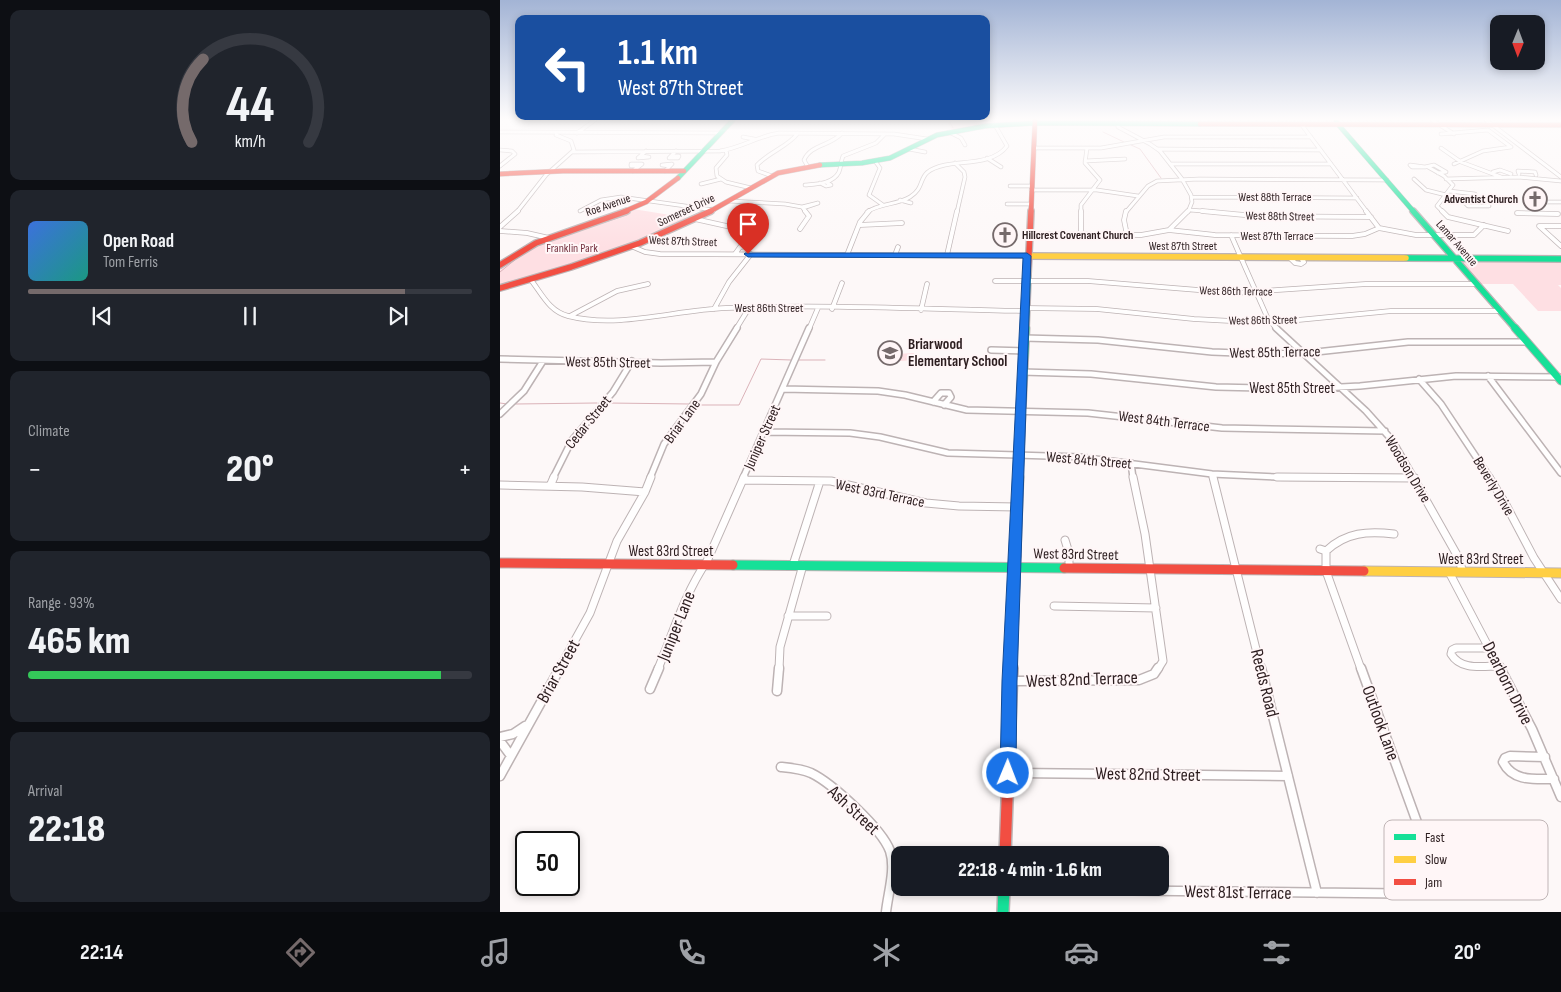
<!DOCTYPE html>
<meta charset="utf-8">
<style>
:root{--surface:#171b24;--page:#20242c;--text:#f1f3f6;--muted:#9ea1a6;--line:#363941;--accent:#756a6b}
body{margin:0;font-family:"Sofia Sans Condensed",sans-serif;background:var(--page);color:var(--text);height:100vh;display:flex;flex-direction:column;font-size:19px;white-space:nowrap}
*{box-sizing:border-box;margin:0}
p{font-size:16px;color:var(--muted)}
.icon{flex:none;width:28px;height:28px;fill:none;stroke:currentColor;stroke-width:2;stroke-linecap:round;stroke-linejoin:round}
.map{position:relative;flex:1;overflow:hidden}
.side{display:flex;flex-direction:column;gap:10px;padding:10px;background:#0d0f14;width:500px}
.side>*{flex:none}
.top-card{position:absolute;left:15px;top:15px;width:475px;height:105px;border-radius:10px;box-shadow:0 2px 8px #0003;background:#1a4fa0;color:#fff;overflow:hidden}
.needle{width:32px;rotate:181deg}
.buttons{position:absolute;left:990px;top:15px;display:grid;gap:10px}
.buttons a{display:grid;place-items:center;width:55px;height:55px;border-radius:10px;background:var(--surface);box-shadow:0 2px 8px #0003;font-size:25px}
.speed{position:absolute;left:15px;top:831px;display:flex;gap:10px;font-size:25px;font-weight:700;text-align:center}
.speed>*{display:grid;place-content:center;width:65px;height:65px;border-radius:50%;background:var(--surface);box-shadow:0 2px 8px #0003;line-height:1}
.speed .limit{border:2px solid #111;border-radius:8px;background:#fff;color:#111}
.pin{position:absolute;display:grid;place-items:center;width:42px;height:42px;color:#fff;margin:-51px -21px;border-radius:50% 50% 50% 0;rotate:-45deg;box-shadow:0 0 5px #0007}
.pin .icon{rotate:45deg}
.me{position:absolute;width:55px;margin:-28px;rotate:1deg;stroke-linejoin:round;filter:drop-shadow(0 0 4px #0008)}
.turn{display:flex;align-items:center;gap:18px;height:105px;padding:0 20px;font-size:22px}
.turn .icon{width:65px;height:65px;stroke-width:2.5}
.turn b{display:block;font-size:35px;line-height:42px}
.big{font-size:38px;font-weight:800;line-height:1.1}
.side .widget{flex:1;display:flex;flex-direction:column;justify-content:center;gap:8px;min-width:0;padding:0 18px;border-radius:10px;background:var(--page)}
.side .dial{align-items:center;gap:0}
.dial svg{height:130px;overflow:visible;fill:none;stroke:var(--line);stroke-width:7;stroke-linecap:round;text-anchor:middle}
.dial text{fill:var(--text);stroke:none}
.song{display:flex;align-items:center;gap:15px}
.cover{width:60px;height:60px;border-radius:8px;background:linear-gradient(135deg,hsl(220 70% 55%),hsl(170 70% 35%))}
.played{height:5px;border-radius:2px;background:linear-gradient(90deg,var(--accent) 85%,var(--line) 85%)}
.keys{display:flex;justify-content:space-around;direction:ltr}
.heat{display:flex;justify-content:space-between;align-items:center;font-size:28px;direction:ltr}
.charge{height:8px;border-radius:4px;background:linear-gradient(90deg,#34c759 93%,var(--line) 0)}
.trip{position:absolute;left:391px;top:846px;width:278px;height:50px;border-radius:10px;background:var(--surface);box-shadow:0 2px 8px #0003;font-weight:800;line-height:50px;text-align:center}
.dock{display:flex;height:80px;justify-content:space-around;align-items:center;background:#090b0e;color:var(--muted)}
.dock .icon{width:35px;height:35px}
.dock .on{color:var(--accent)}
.dock b{font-size:22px;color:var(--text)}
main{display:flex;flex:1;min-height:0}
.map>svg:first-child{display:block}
.green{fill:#fedfe3}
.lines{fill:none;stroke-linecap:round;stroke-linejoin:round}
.stream{stroke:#dbb3b9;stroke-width:1}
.street-far4-casing{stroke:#bdb3b4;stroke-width:4.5}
.street-far3-casing{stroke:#bdb3b4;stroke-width:5.5}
.street-far2-casing{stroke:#bdb3b4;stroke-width:8}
.street-far1-casing{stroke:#bdb3b4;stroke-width:9}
.street-casing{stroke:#bdb3b4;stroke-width:11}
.fast-far4-casing{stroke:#bdb3b4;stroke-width:5.5}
.fast-far3-casing{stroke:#bdb3b4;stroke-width:8}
.fast-far2-casing{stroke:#bdb3b4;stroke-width:9}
.fast-far1-casing{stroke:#bdb3b4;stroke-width:11}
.fast-casing{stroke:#bdb3b4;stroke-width:14}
.slow-far1-casing{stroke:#bdb3b4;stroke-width:8}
.slow-casing{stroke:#bdb3b4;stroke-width:11}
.jam-far3-casing{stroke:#bdb3b4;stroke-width:5.5}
.jam-far2-casing{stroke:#bdb3b4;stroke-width:8}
.jam-far1-casing{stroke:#bdb3b4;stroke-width:11}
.jam-casing{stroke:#bdb3b4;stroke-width:14}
.street-far4{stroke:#fffefe;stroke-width:3}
.street-far3{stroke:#fffefe;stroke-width:4}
.street-far2{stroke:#fffefe;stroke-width:5}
.street-far1{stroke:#fffefe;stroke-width:7}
.street{stroke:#fffefe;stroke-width:8}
.fast-far4{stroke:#16e098;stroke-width:4.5}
.fast-far3{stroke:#16e098;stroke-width:5.5}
.fast-far2{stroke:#16e098;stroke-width:7}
.fast-far1{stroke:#16e098;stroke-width:9}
.fast{stroke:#16e098;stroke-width:11}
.slow-far1{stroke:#ffcf43;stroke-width:5.5}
.slow{stroke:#ffcf43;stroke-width:9}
.jam-far3{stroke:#f24e42;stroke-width:4.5}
.jam-far2{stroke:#f24e42;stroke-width:5.5}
.jam-far1{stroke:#f24e42;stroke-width:9}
.jam{stroke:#f24e42;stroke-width:11}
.route{fill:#1a73e8;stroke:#114b97}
.labels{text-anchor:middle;stroke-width:4;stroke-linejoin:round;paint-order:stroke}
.far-street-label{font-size:12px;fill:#2c1d1f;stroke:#fff6f7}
.far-poi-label{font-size:12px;font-weight:bold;fill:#2c1d1f;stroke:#fff6f7;text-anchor:end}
.far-park-label{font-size:12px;fill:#773341;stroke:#fff6f7}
.poi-label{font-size:15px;font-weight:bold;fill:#2c1d1f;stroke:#fff6f7;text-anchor:start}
.street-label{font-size:15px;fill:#2c1d1f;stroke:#fff6f7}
.near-street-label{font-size:18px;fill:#2c1d1f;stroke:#fff6f7}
.key{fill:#fff6f7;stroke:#c0b5b6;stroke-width:1}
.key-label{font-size:14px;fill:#2c1d1f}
</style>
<main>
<section class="side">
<div class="widget dial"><svg viewBox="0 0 100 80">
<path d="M14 69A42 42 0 1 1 86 69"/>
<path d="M14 69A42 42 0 0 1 21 18" stroke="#756a6b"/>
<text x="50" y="56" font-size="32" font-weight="700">44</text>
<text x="50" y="72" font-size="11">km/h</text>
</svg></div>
<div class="widget">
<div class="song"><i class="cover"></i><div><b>Open Road</b><p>Tom Ferris</p></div></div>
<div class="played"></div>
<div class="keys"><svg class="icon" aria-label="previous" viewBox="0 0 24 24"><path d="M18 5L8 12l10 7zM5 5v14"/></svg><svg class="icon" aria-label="pause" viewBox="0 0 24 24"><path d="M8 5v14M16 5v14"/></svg><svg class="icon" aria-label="next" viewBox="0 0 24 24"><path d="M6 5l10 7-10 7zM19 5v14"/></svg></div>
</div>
<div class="widget"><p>Climate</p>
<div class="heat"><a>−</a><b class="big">20°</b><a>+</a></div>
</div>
<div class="widget"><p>Range · 93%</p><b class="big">465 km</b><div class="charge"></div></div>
<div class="widget"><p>Arrival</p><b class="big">22:18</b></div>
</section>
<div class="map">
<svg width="1061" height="912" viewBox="0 0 1061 912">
<rect width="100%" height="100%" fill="#fdf8f8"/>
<path class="green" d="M234 120H532L452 130 448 123 234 122Z
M133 209 195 219 145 241 0 286V265L23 250Z
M960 261H1061V285H1058L1061 288V311H1038L1013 284H979Z
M396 349V354L414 353 415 360 386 362 385 355H379V351Z"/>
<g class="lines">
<path class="stream" d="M450 122 453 128
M603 132 624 142
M631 145 640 149 661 178
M105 222 127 215
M29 250 43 243
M0 272 21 255
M299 360H325
M0 403 7 404
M107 403 190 404
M16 404 97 403
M198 405H239L261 359 291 360"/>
<g class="street-far4-casing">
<path id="street-far4" d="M617 120 618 127 650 144 660 151 682 179 691 195 692 202 688 212
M932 120 954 134
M986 120 1061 177
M801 124 867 212
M0 132 221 133
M449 132 461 138 465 145
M77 133 95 120
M941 134 988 130 1011 147 983 151 954 164
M243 137 254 139
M534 148H601L664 137H811
M941 148 961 162 1001 177
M409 149 425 152
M658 149 820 150
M0 150 12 151 15 154 0 166
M226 150 227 155 216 168 217 176 226 182 251 188
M72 152 220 151C241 148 258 136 279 133L394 134 427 139
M141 156 149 157 138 158 146 151
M171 156H179L178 158H169L176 151
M487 158 501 167
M375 161 380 168 369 195 383 205
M585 161 625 159
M455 163 464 172 465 177 457 212
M670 164H831
M910 165 925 167H912Z
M308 167 304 160C311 144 331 146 342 133
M925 167 934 165 946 172 938 173
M928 167 944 176 953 185 937 206 943 212
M133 171 142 164H131V166H138
M165 171 172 164 162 165 170 166
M993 172 1000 170 1011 174
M1019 174 1018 171 1035 172 1036 175
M272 176 258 171 257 165C269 152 289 146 298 133
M914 179 926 190 946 195
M946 179 1018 177 1061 181
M320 183 326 186 331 185 326 182
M201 184 221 179
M305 185C316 184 333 184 339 172 341 167 341 161 343 156L376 143 385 134
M510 186H531
M531 190H597L638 196
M949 191 975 194
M692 197 857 198
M943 198 964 202
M400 200 411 203
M229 201 285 204 302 207 306 212
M964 202H986L989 206H968Z
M1042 202H1061
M507 204H530
M302 207 318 203 303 208
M690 210 715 212
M80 211 101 200 121 197 214 210
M17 212 46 175 74 150 71 141 56 135
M367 212C380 203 397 205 410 197 429 185 413 172 445 165 465 161 494 164 507 146L495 125
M581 212V205L600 180 585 163 587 148
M626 212 648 186 657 181 699 179 887 180"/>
</g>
<g class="street-far3-casing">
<path id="street-far3" d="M581 211V234
M626 211 624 220 627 235
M702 211 755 216 871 217
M866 211 879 228
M942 211 948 217 1008 231
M1017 213 1058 214
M195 219 231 227
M360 225 402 223
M1061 226H1039L1061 246
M0 227 18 211
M300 229 309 216 305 211
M669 230 688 211
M0 231 27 233 49 238
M528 234 641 235 669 230 715 235 852 236 865 234 879 228 916 235H974L984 225
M731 235 768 319 777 329
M131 246 145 252 160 254 527 256
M235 254 240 247 247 246
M347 255 360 222 369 211
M395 255 398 247
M447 255 457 211
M790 258 795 263 801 264 804 262 801 258
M31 280C42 294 49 311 68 316 119 329 174 310 226 308 325 304 426 309 525 311
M495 281H588L735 293 866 284H976
M525 308 597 309 694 319 750 322 798 320 891 311H1001
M214 309 229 282 251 254
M332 309 342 283
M421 310 427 284
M70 316 117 291 148 284
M236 329 249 308
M309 329 318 308"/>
</g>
<g class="street-far2-casing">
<path id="street-far2" d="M776 328 866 411 892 440 914 478
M524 338 598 340 712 352 763 354 807 353 908 342H1027
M491 350 524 351
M0 359 161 363 216 362
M522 372 591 374 716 387 803 389 860 386 956 376 1059 377
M988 376 1061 473
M919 379 941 404 990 478
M283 389 378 391 405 395 467 410 588 413 722 428 885 431
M433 402 441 393H449L451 397 444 405
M0 414 24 391 43 361
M264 432 350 433 380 437 448 453 580 457 712 474 777 477 915 478
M631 463 633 478
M712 474 713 478
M53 478 72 440 113 392 132 361
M150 478 164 444 201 394 216 362 237 328
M243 478 309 328"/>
</g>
<g class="street-far1-casing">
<path id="street-far1" d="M633 477 645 534 663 661 658 669
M713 477 761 669
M777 477 915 478
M913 477 957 555 963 572
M989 477 1005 503 1034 558 1061 599
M243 480 331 481 426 503 459 506 517 507
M0 485 82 487 145 492
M50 486 54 477
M565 540 569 553V568
M820 549 826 551C846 532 868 531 894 534
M826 551V571L861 669
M293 565 320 481
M949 572 1000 669
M554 606 656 608
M288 616H327
M990 648H956L952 650 951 654C961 671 983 666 1000 666
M59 669 90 613 117 541 145 492 151 477
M158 669C173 633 185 593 207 561L244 477
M279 669 280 647 303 565"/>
</g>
<g class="street-casing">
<path id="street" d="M761 668 817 893
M1000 668 1032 729 1061 797
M511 681 639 680 654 674 658 668
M150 689 159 668
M277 691 279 668
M0 737 13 734 25 726
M0 741 11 756
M1045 757 1010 756 1005 758 1003 762C1013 782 1035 779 1054 779
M281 767C291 768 302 769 311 773 332 783 382 829 390 851 396 869 388 893 386 912
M508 773 788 776
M0 776 60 668
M504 889 943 894 861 668"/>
</g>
<g class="fast-far4-casing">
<path id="fast-far4" d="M836 122 914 212
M320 165 362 163 390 158 437 135 485 126 535 123 700 124
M178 178 233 120"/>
</g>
<g class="fast-far3-casing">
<path id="fast-far3" d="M913 211 1016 329
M906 258 1061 259
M526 329 528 274"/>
</g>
<g class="fast-far2-casing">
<path id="fast-far2" d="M1015 328 1061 381
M519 478 526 328"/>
</g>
<g class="fast-far1-casing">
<path id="fast-far1" d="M516 556 519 477
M233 565 564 568"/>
</g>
<g class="fast-casing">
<path id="fast" d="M503 912 504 888"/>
</g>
<g class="slow-far1-casing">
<path id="slow-far1" d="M527 256 906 258"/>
</g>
<g class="slow-casing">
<path id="slow" d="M864 571 1061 573"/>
</g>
<g class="jam-far3-casing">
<path id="jam-far3" d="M700 124 1061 125
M0 174 63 171H184
M123 212 146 202 178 178
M209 212 278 173 320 165
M531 212 535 120"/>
</g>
<g class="jam-far2-casing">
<path id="jam-far2" d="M0 265 36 243 127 211
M528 274 531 211
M0 288 71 267 140 243 211 211"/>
</g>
<g class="jam-far1-casing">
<path id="jam-far1" d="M0 563 233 565
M564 568 864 571
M512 669 516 556"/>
</g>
<g class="jam-casing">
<path id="jam" d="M505 855 512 668"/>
</g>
<use href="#street-far4" class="street-far4"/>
<use href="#street-far3" class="street-far3"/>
<use href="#street-far2" class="street-far2"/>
<use href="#street-far1" class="street-far1"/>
<use href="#street" class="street"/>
<use href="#fast-far4" class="fast-far4"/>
<use href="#fast-far3" class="fast-far3"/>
<use href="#fast-far2" class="fast-far2"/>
<use href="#fast-far1" class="fast-far1"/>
<use href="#fast" class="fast"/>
<use href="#slow-far1" class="slow-far1"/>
<use href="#slow" class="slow"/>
<use href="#jam-far3" class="jam-far3"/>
<use href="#jam-far2" class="jam-far2"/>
<use href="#jam-far1" class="jam-far1"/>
<use href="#jam" class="jam"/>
</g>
<linearGradient id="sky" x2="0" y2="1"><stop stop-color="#a3b4d5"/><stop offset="0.48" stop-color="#fefcfc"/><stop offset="1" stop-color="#fefcfc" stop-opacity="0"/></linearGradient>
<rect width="1061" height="248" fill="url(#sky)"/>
<path class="route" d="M245 253H527L531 256 517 681 516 773 514 778 508 781 502 778 500 773 502 681 523 258 248 257 244 254Z"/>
<defs>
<g id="church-ring" transform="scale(1.25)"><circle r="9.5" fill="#fff6f7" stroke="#756a6b" stroke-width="1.5"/><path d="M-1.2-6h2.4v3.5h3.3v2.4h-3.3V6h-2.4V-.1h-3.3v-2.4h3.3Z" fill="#756a6b"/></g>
<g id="school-ring" transform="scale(1.25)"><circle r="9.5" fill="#fff6f7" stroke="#756a6b" stroke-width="1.5"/><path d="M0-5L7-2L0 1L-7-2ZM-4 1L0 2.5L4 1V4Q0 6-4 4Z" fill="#756a6b"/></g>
</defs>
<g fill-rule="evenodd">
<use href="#church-ring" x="1035" y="199"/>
<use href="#church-ring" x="505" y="235"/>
<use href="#school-ring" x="390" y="353"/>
</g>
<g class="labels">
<g class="far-street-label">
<text x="775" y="201">West 88th Terrace</text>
<text transform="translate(108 205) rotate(-19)" y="4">Roe Avenue</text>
<text transform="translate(186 210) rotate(-25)" y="4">Somerset Drive</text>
<text transform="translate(780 216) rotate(1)" y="4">West 88th Street</text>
<text x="777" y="240">West 87th Terrace</text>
<text transform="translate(183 241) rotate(2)" y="4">West 87th Street</text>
<text transform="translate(957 243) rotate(49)" y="4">Lamar Avenue</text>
<text x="683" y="250">West 87th Street</text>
<text transform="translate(736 291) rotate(1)" y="4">West 86th Terrace</text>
<text x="269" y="312">West 86th Street</text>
<text transform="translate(763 320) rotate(-1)" y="4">West 86th Street</text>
</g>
<g class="far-poi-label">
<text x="1018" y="203">Adventist Church</text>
<text x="522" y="239" text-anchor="start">Hillcrest Covenant Church</text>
</g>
<g class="far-park-label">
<text x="72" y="252">Franklin Park</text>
</g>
<g class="poi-label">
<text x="408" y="349">Briarwood<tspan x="408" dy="17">Elementary School</tspan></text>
</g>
<g class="street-label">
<text transform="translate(775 352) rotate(-1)" y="5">West 85th Terrace</text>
<text transform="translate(108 362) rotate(1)" y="5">West 85th Street</text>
<text x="792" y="393">West 85th Street</text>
<text transform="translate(182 421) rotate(-54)" y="5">Briar Lane</text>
<text transform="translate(664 421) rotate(7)" y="5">West 84th Terrace</text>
<text transform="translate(88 422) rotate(-51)" y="5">Cedar Street</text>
<text transform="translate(262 437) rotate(-66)" y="5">Juniper Street</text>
<text transform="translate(589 460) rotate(5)" y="5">West 84th Street</text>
<text transform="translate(908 469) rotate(59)" y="5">Woodson Drive</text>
<text transform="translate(994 486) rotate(59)" y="5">Beverly Drive</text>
<text transform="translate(380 493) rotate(12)" y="5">West 83rd Terrace</text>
<text x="171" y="556">West 83rd Street</text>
<text transform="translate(576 554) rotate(1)" y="5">West 83rd Street</text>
<text x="981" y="564">West 83rd Street</text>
</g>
<g class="near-street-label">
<text transform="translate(176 626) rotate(-68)" y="6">Juniper Lane</text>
<text transform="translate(58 671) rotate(-61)" y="6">Briar Street</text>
<text transform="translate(582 679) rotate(-2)" y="6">West 82nd Terrace</text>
<text transform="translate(765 683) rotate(76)" y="6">Reeds Road</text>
<text transform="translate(1008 683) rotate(63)" y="6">Dearborn Drive</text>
<text transform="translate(881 723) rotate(70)" y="6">Outlook Lane</text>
<text transform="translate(648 774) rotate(1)" y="6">West 82nd Street</text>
<text transform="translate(354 810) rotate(43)" y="6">Ash Street</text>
<text transform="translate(738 892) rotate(1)" y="6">West 81st Terrace</text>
</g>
</g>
<rect x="884" y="820" width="164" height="80" rx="8" class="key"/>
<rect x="894" y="834" width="22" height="6" fill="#16e098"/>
<rect x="894" y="856" width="22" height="7" fill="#ffcf43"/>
<rect x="894" y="879" width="22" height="6" fill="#f24e42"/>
<g class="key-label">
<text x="925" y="842">Fast</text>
<text x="925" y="864">Slow</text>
<text x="925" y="887">Jam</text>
</g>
</svg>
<div class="buttons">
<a><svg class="needle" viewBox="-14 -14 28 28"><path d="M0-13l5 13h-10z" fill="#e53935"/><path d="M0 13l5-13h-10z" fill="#9ea1a6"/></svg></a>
</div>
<div class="speed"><div class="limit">50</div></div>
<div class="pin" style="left:248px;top:254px;background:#d93025"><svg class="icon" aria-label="arrive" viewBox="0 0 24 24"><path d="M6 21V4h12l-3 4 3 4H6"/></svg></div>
<svg class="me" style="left:508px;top:773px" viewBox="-20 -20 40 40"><circle r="17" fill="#1a73e8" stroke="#fff" stroke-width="3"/><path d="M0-11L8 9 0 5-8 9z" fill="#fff"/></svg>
<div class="trip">22:18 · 4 min · 1.6 km</div>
<div class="top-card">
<div class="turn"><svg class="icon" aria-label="left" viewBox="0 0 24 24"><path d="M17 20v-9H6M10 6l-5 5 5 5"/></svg><div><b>1.1 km</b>West 87th Street</div></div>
</div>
</div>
</main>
<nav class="dock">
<b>22:14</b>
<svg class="icon on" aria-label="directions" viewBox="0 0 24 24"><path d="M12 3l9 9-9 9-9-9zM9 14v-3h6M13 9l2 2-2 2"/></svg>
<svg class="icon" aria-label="music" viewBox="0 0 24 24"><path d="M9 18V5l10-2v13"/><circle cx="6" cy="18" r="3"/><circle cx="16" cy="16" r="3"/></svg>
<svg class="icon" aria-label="phone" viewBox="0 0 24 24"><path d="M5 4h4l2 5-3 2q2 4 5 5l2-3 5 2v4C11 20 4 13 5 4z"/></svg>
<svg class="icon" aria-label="climate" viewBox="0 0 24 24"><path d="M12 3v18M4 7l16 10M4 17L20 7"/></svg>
<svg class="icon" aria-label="car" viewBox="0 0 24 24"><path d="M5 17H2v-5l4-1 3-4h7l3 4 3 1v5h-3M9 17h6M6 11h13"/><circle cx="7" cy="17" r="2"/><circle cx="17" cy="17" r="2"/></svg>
<svg class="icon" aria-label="filters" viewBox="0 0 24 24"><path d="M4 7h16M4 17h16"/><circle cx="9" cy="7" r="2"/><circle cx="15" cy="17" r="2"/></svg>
<b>20°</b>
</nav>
